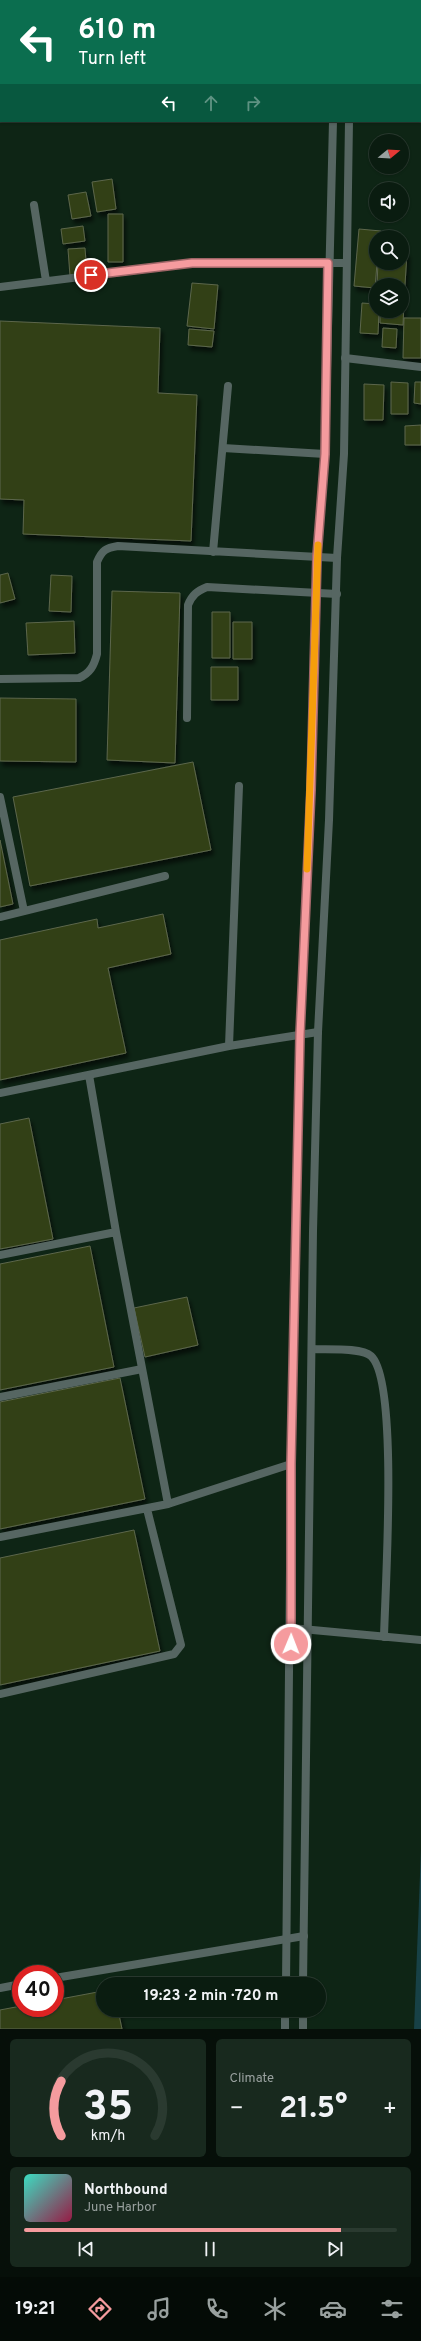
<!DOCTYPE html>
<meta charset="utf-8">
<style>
:root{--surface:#0a1c10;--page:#18291e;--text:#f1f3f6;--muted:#99a19f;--line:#2a3a30;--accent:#f59b9e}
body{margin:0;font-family:Overpass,sans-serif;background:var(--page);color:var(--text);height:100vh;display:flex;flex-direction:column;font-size:15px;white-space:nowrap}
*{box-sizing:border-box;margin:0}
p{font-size:13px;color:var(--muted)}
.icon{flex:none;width:22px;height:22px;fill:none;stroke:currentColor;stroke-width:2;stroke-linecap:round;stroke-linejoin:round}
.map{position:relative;height:2029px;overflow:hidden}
.panel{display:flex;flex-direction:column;gap:10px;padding:10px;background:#060f09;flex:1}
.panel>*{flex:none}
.banner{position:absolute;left:0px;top:0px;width:421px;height:122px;box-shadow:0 1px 3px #0004,0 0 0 1px var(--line);background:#0b6e4f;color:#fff;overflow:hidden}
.needle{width:26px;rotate:72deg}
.fabs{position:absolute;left:369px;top:134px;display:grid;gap:8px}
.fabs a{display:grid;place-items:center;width:40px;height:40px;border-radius:50%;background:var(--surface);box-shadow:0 1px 3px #0004,0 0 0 1px var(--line);font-size:20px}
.speed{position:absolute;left:12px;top:1965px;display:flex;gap:8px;font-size:20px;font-weight:700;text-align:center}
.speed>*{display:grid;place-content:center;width:52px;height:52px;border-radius:50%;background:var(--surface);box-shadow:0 1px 3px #0004,0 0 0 1px var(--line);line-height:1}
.speed .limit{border:6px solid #d22;background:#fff;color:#111}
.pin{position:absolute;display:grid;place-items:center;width:34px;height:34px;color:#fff;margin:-17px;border:2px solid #fff;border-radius:50%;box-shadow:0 1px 4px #0007}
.me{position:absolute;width:44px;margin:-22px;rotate:1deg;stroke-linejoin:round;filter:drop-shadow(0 0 3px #0008)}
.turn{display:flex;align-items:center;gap:14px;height:84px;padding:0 12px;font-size:18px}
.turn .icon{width:52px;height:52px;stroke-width:2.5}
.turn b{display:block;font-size:28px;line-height:34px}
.lanes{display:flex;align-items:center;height:38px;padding:0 12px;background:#0003;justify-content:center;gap:20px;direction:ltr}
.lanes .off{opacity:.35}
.big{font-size:30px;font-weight:700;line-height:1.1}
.panel .widget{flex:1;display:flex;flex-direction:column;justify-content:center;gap:6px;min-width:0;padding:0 14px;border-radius:6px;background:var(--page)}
.panel .dial{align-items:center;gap:0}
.dial svg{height:104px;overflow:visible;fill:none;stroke:var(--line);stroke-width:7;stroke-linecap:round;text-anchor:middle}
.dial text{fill:var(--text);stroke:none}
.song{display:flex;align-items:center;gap:12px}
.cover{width:48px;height:48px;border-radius:6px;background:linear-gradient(135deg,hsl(170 70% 55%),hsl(340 70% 35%))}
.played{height:4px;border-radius:2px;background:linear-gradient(90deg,var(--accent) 85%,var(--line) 85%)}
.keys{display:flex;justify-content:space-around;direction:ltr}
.heat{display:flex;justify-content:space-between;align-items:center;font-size:22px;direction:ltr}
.panel .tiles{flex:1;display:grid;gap:10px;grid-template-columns:1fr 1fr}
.widget:last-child{grid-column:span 2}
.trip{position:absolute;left:96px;top:1977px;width:230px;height:40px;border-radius:20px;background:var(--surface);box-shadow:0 1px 3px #0004,0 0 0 1px var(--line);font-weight:700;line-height:40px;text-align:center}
.menu{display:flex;height:64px;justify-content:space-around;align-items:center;background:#040b06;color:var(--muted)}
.menu .icon{width:28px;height:28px}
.menu .active{color:var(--accent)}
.menu b{font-size:18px;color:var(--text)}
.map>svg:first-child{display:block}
.water{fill:#174146}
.building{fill:#324114;stroke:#5c664c;filter:url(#shadow)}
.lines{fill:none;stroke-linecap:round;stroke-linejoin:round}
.service{stroke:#566662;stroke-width:8}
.minor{stroke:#566662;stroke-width:8}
.tertiary{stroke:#566662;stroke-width:8}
.route-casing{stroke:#9f6567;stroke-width:10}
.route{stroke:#f59b9e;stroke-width:7}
.slow{stroke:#f59e0b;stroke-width:7}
</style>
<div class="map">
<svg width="421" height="2029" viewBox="0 0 421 2029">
<defs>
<filter id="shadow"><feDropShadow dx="2.5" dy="4.5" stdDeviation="2" flood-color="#0009"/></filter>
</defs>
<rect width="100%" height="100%" fill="#0e2515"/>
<path class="water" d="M421 1849V2029H414Z"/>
<path class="building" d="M112 179 116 209 97 212 92 182Z
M86 192 91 216 72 219 68 195Z
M108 214H123V262H108Z
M83 226 85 241 63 244 61 229Z
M359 229 381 231 380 237H376L377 263 375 288 354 286Z
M85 248 87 275 70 276 68 249Z
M402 253H407L404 300H402V285H377L378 263H402Z
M192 283 218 285 214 329 187 326Z
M402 302H404L403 325 380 323V311H402Z
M362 303 376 304V311H379L378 334 360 333Z
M404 318H421V358H403Z
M0 321 160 328 158 393 197 395 191 541 23 534 24 500 0 499Z
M383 328 397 329 396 348 382 347Z
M189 329 214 331 212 347 188 345Z
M391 382 408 383V414H391Z
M415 382H421V404L414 403Z
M364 384 384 385 383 420H364Z
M421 425V445H405V426Z
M8 573 15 599 0 603V575Z
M51 575 72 576 71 612 49 611Z
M112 591 180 593 175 763 107 760Z
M212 612H230V658H212Z
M74 621 75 653 28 655 26 623Z
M233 622H252V659H233Z
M211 667H238V700H211Z
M0 698 76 699V762L0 761Z
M193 762 211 850 30 886 13 797Z
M0 840 13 904 0 907Z
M163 914 171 954 108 968 126 1053 0 1080V940L97 919 98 928Z
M29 1118 53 1239 0 1249V1124Z
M90 1246 114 1367 0 1390V1264Z
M187 1297 198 1345 145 1357 134 1308Z
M120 1378 145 1499 0 1529V1402Z
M134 1530 160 1651 0 1685V1558Z
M103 1991V2010H118L122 2029H0V2010L21 2006V2008H55V2000Z"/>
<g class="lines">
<path class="service" d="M0 4H1
M223 448 325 454
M213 552 228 386
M0 679 79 678C90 673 94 666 97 654V562C102 550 106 548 118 546L337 558
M187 718 188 605C192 595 197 591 207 587L337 594
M0 797 24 911
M0 917 165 876
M229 1046 239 786
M0 1093 229 1046 318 1032
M0 1255 116 1232
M312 1349C325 1350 361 1347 371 1356 399 1381 385 1591 384 1637
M0 1397 142 1369
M168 1504 291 1464
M0 1537 168 1504 116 1232 89 1075
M291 1628 421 1640
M0 1694 174 1654 181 1645 147 1509
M55 1978 304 1936
M0 1988 21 1984"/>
<path class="minor" d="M34 205 46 281
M0 287 192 263H345
M345 358 421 367"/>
<path class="tertiary" d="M331 0V1
M348 1V0
M286 1984 291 1464 300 1035 310 820 317 556 325 454 333 121
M303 1984 313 1231 318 1032 329 820 337 558 344 454 349 121
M285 2029V2010
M303 2029V2010"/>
</g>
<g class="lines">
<g class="route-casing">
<path id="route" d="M91 275 192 263H328L325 454 317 556 311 790 300 1035 291 1464V1644"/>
</g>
<use href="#route" class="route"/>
<path class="slow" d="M307 869 318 545"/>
</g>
</svg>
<div class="fabs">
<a><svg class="needle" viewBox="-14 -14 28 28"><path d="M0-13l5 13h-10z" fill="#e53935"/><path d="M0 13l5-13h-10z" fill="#99a19f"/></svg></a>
<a><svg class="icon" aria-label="sound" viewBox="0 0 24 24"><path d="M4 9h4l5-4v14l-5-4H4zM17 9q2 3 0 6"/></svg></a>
<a><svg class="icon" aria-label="search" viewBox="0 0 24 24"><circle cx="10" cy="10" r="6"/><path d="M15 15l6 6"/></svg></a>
<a><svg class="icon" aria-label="layers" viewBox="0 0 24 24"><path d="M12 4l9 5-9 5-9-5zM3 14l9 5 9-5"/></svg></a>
</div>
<div class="speed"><div class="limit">40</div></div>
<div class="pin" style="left:91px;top:275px;background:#d93025"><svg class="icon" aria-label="arrive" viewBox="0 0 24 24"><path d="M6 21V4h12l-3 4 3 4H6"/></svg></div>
<svg class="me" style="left:291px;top:1644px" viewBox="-20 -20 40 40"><circle r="17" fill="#f59b9e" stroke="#fff" stroke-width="3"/><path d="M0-11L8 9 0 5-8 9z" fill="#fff"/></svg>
<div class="trip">19:23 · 2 min · 720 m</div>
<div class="banner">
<div class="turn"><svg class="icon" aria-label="left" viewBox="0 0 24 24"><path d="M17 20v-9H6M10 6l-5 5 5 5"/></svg><div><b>610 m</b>Turn left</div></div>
<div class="lanes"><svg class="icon" aria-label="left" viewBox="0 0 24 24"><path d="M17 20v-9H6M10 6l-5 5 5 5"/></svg><svg class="icon off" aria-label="ahead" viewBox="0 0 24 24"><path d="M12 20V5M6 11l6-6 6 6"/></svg><svg class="icon off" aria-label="right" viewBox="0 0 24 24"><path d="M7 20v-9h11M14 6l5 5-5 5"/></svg></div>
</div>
</div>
<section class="panel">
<div class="tiles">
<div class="widget dial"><svg viewBox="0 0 100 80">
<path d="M14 69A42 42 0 1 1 86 69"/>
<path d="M14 69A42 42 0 0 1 14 27" stroke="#f59b9e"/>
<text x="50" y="56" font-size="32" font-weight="700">35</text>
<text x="50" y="72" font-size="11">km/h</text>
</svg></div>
<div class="widget"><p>Climate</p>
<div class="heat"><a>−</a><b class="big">21.5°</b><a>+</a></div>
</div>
<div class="widget">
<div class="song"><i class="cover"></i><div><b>Northbound</b><p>June Harbor</p></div></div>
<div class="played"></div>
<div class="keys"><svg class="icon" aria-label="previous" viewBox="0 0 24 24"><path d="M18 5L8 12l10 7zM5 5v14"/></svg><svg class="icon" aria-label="pause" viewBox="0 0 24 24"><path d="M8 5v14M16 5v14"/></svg><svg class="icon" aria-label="next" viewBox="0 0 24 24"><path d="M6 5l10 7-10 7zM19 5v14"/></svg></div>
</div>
</div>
</section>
<nav class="menu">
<b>19:21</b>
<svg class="icon active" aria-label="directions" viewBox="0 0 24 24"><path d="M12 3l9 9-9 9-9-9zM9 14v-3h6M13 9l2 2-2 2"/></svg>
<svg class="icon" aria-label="music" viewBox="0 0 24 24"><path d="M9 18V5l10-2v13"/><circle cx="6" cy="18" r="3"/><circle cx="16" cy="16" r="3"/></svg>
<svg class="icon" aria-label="phone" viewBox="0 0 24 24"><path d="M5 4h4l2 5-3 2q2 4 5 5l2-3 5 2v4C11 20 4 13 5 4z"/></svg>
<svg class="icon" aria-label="climate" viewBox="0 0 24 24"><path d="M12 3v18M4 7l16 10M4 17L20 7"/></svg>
<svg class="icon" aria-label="car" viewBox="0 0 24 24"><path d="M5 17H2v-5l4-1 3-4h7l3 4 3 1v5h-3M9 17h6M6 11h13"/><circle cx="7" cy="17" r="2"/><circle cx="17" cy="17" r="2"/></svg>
<svg class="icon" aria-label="filters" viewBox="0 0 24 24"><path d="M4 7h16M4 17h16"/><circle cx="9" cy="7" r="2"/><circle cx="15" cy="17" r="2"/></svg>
</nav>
